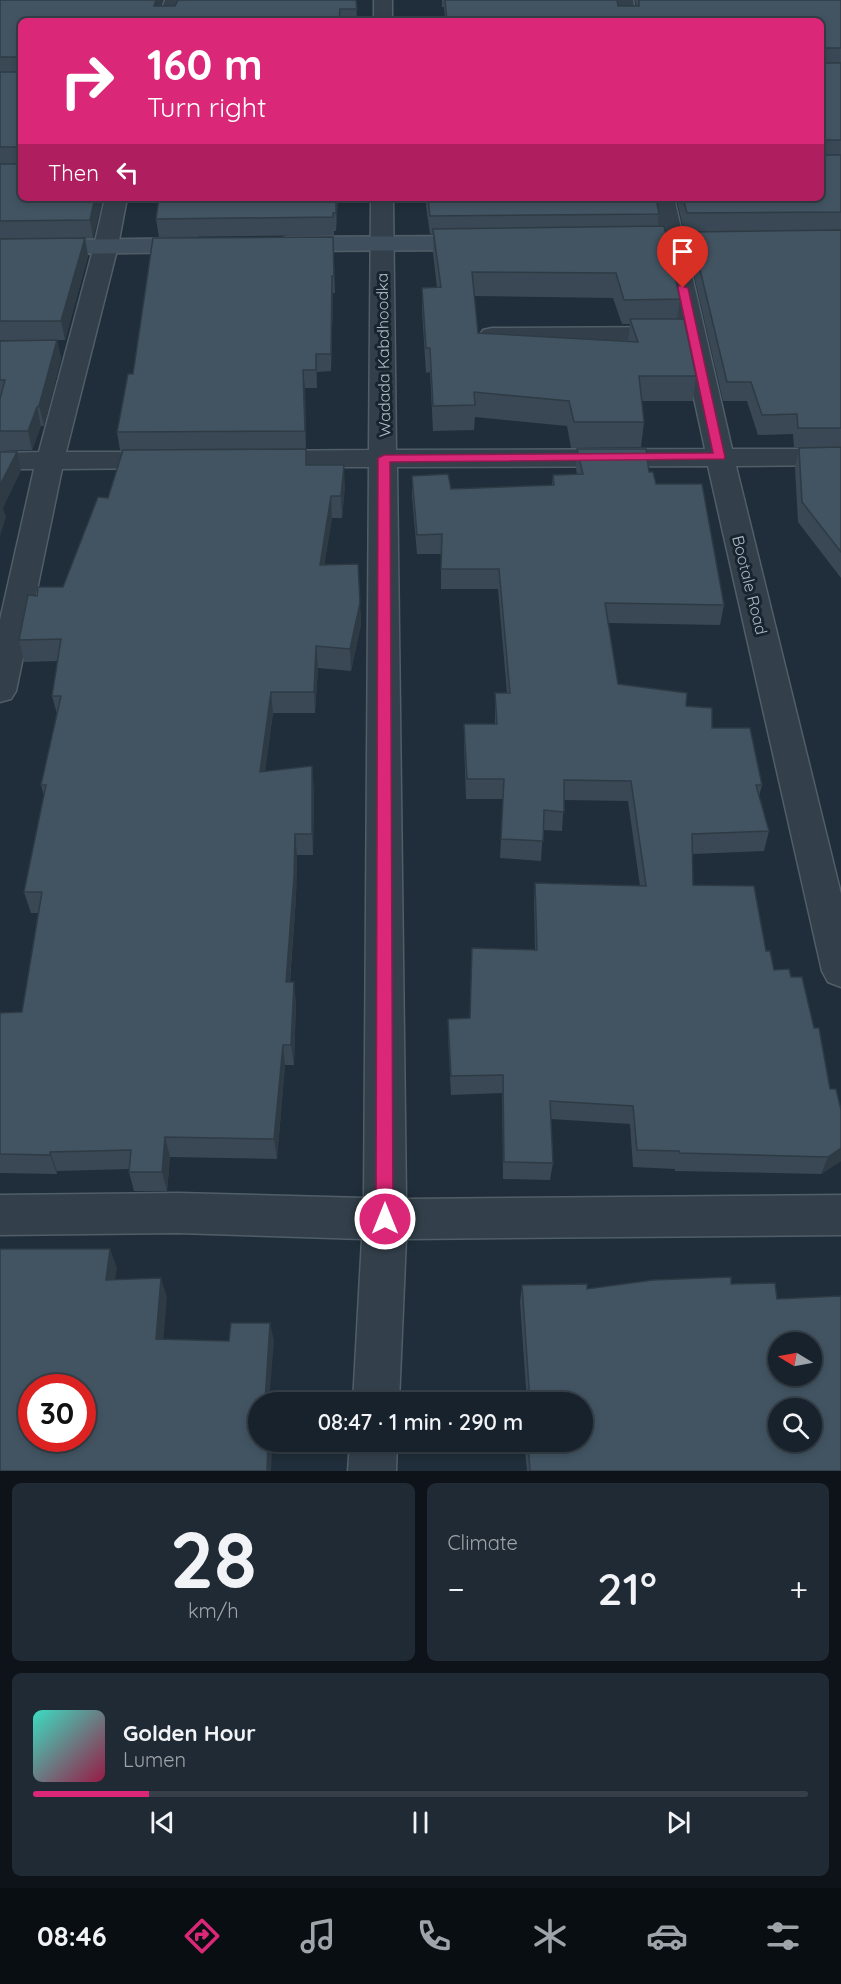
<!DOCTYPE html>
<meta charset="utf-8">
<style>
:root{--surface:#17222c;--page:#202a34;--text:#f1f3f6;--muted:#9ea4a9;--line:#363f48;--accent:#db2777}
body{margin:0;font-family:Quicksand,sans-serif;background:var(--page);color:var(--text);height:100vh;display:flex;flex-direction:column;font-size:22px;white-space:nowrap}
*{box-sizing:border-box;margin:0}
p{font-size:20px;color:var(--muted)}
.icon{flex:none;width:33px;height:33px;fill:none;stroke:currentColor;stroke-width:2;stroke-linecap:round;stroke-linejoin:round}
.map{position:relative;height:1471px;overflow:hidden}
.details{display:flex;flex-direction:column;gap:12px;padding:12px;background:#0d1318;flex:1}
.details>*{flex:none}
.banner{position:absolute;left:18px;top:18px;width:806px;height:183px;border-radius:9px;box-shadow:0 3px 9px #0003,0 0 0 2px var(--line);background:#db2777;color:#fff;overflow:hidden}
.needle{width:39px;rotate:280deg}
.tools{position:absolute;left:768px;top:1332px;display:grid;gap:12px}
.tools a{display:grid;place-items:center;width:54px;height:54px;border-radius:50%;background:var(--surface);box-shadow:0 3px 9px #0003,0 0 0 2px var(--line);font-size:30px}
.speed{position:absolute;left:18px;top:1374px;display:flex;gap:12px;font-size:30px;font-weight:700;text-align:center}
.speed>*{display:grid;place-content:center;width:78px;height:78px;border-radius:50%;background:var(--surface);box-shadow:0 3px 9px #0003,0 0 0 2px var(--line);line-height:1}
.speed .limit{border:9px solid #d22;background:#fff;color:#111}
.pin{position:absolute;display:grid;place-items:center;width:51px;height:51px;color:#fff;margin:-62px -26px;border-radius:50% 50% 50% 0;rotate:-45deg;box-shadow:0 0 6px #0007}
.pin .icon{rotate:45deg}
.me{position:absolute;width:66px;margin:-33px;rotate:0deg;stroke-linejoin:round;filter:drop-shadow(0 0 4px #0008)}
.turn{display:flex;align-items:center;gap:21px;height:126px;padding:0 30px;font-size:27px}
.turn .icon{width:78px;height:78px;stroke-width:2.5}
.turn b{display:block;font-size:42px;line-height:51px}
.then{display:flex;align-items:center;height:57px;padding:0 30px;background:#0003;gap:12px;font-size:22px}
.big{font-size:45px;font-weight:600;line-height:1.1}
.details .tile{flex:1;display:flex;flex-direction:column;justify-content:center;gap:9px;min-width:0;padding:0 21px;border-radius:9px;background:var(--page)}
.details .dial{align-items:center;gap:0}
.dial b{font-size:78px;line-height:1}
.song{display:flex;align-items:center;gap:18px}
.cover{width:72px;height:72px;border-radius:9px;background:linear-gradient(135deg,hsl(170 70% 55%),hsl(340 70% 35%))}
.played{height:6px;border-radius:3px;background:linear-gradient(90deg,var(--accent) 15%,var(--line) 15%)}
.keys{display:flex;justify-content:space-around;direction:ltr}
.heat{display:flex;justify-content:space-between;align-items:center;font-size:33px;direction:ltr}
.details .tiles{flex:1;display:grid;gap:12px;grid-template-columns:1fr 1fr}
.tile:last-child{grid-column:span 2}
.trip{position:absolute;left:248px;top:1392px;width:345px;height:60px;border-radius:30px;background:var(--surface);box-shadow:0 3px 9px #0003,0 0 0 2px var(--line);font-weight:600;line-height:60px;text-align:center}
.menu{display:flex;height:96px;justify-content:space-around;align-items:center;background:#090e12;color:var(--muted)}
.menu .icon{width:42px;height:42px}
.menu .on{color:var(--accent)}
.menu b{font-size:27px;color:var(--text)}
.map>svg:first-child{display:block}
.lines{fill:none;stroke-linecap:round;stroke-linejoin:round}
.street-casing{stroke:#505e68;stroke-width:3}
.secondary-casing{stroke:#505e68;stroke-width:3}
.street{fill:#33404b;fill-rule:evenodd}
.secondary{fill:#404f5e;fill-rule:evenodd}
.wall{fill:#394854;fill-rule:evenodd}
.shaded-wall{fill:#2e3b45}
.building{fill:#425462;stroke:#2e3b45;stroke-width:1.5;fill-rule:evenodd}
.route{fill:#db2777;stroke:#8e194d;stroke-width:1.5}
.labels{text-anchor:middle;stroke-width:6;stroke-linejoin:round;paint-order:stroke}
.street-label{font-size:16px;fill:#adbbc7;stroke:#18252f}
</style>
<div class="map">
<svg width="841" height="1471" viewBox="0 0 841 1471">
<rect width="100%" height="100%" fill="#1f2e3a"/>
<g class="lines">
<g class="street-casing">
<path id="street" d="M165 0H183L176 21H158Z
M374 0H392V21H374Z
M615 0H633L636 21H618Z
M105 198H127L118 246 66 452H164L174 454 178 460 174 466 164 468 62 469 16 691 11 699 0 702V620L34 469H0V453L39 452 94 246Z
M371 198H393L396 450 705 449 681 338 673 340 492 342 483 340 480 335 483 330 492 328 679 327 652 198H674L732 449H841V465L736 466 841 894V987L828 982 822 971 708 466 397 467 406 1199 841 1195V1235L406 1239 399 1402H353L362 1239 178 1233 0 1235V1195L178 1193 364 1198 369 467H261L251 465 247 459 251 453 261 451 369 450Z
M350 1442H397L396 1471H348Z"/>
</g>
<g class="secondary-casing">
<path id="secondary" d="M734 234 742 236 746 241 742 246 734 248 624 249 616 247 612 242 616 237 624 235Z
M476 236 484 238 488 243 484 248 476 250 288 251 280 249 276 244 280 239 288 237Z
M197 238 205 240 209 245 205 250 197 252 0 255V241Z"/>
</g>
<use href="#street" class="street"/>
<use href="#secondary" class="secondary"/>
</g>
<path class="wall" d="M0 0 175 6 356 0 357 21H21L103 198 93 238H65H85L88 256 65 340H0Z
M442 0H617L618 6H636L635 0H841V447H794L793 434 758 435 747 401H723L688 250 691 232 740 231H684L676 198H820V21H445L444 7H442Z
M338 198 336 231H334V235L159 237 156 219Z
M426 198H656L659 214 657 226 680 299 677 319 696 376 693 401H642L644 422 641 447 571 448 567 426 475 417 474 430 433 431 430 372 426 373 422 312V288H437L433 253V234H430L426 206ZM474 296 613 298 622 324H630L628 341 478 333Z
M333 237 335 293H333L331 371 317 372V388H305L306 449 120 450 117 432 133 374Z
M57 340 61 359 44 426H41L32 450 0 451V341Z
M841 447V578L798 522 795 468 799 448Z
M306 449 307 465 345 486 342 518H332L324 565 360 603 361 625 351 671 318 668 315 713H273L265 771 314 788 313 855H297L296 898 290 982 296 1002 294 1065H285L277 1159 170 1157 167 1191H134L129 1172V1169L57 1171V1174L0 1173V1013L22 1012 38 913H31L24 892 44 796 41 785 57 714 52 696 58 661 24 662 19 640 37 596 63 587 108 498Z
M577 449 649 472 724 605 720 625 608 623 618 684 686 706 712 728 762 785 759 796 769 831 764 851 693 854V885L766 951 774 970 791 977 814 1028 830 1089 841 1110V1161L821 1174 675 1171V1169L633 1167 630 1124 551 1119 553 1163 550 1180 503 1179 502 1093 451 1095 448 1037V1019L469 1018 535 950 534 902 535 883 640 886 628 801 564 800 562 831 543 830 541 861 500 858 503 799H466L464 744V724H495V693H507L498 589H441V554H417L412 496V476L451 489 552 485 553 475 577 474 576 469Z
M731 1284 777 1299 841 1471H527L524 1442H582V1402H527L520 1302 522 1285 587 1289Z"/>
<path class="shaded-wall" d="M156 0H163L157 21 154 6Z
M95 198H103L93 238 90 220Z
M336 198H338L336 231Z
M85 238 88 256 65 340 61 321Z
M332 276 333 293 331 371V354Z
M57 340 61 359 44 426 39 406Z
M316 354 317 372V388L316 370Z
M303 370 305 388 306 449 305 431Z
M37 407 41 426 32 450 28 431Z
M17 452 21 471 3 508 6 517 0 536V485Z
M344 465 345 486 342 518 341 496Z
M331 496 332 518 321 587 320 565Z
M360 603 361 625 351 671 350 649Z
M316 646 318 668 315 713 314 692Z
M271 692 273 713 262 793 260 772Z
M312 766 314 788 313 855 312 834Z
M295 834 297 855 296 898 288 1002 286 982Z
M294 982 296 1002 294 1065 291 1045Z
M283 1045 285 1065 277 1159 274 1139Z
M165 1137 170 1157 167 1191 162 1172Z
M841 1148V1161L821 1174 828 1157Z
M50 1152 57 1171V1174L50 1155Z
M110 1249 117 1268 112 1299 106 1280Z
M161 1278 167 1297 162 1357 156 1339Z
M270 1323 274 1341 269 1402H265Z
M268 1442H270L272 1452 271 1471H267Z"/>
<path class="building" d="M0 0H156L154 6H175L178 0H356L357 9H340L339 21H21V198H95L90 220 0 221V164H19V147H0V72H19V57H0Z
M445 0H617L618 6H639V0H841V48H822V63H841V140H822V155H841V212L687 213 683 198H820V21H447Z
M159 198H336V213H333V217L156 219Z
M428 198H656L659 214 430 216Z
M664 226 680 299 624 300 616 273 472 272 478 333 638 342 630 319H684L696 376H639L644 422H574L569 401 474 392 475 405 433 406 430 348H426L422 288 441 287 433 229Z
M841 230V428H798L797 414 762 415 751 382H727L691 232Z
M333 237 334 276H332L331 354H316V370H303L305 431 117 432 128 374H133L153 238Z
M85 238 61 321H0V239Z
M57 340 39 406 37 407 28 431H0V399L5 380H0V341Z
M841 447V552L802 502 799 448Z
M306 449V465H344L341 496H331L320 565 358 564 360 603 350 649 316 646 314 692H271L260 772 312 766V834H295L294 877 286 982H294L291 1045H283L274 1139 165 1137 162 1172H129L131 1150 50 1152V1155L0 1154V1013L22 1012 42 892H24L46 785H41L61 696H52L61 639 19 640 28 595 37 596 38 587H63L98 497 108 498 123 450Z
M577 449H646L649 472H653L656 484H702L724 605 605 603 618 684 687 693 686 706 712 708V728H750L762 785H756L769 831 692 834 693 885 754 886 766 951H770L774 970 789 969 791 977H802L814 1028H819L830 1089H836L841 1110V1148L828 1157 680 1153 679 1151 637 1150 633 1106 550 1101 553 1163 504 1162 503 1075 451 1076 448 1019 470 1018 472 948 537 950 535 883 646 886 631 781 564 780V812L544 810 543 841 501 839 504 779H467L464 724H497L495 693H510L499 569H441L442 534 417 535 412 476 448 474 451 489 554 485 553 475 583 474Z
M0 452H17L0 485Z
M0 1249H110L106 1280 161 1278 156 1339 229 1341 231 1323H270L265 1402H258V1442H268L267 1471H0ZM32 1388H82V1438H32Z
M731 1277V1284L775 1283 777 1299 841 1296V1471H530L528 1442H582V1402H530L522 1285 587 1284V1289L653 1280ZM778 1342H812V1376H778ZM778 1408H812V1442H778Z"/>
<path class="route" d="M679 285 688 288 725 457 724 459 390 462 393 1219 391 1225 385 1227 378 1225 376 1219 378 458 384 455 713 453 678 288Z"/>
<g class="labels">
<g class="street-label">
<text transform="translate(383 355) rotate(-91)" y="6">Wadada Kabdhoodka</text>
<text transform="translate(750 585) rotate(76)" y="6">Bootale Road</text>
</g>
</g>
</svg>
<div class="tools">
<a><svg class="needle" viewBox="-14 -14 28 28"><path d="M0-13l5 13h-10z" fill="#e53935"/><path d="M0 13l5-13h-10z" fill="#9ea4a9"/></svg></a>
<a><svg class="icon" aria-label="search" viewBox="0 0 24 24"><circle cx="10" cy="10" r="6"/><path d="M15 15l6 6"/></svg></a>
</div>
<div class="speed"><div class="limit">30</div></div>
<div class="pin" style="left:683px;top:288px;background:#d93025"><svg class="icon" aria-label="arrive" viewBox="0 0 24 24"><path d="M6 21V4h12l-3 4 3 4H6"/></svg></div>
<svg class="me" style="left:385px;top:1219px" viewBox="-20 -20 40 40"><circle r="17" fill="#db2777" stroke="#fff" stroke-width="3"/><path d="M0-11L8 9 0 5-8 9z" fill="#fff"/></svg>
<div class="trip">08:47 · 1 min · 290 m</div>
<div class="banner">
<div class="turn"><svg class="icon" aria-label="right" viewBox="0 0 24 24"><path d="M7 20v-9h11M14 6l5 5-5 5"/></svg><div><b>160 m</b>Turn right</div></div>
<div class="then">Then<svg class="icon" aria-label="left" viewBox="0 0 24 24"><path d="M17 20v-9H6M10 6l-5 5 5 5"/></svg></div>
</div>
</div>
<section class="details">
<div class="tiles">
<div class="tile dial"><b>28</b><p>km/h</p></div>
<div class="tile"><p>Climate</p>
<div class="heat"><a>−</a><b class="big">21°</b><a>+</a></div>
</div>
<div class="tile">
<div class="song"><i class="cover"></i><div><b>Golden Hour</b><p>Lumen</p></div></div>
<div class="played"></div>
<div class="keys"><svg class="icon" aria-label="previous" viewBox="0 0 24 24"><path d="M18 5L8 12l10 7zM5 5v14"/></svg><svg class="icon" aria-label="pause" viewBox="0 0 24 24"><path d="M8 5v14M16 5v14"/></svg><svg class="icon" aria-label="next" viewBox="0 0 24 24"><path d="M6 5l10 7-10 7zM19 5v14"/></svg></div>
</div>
</div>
</section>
<nav class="menu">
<b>08:46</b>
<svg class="icon on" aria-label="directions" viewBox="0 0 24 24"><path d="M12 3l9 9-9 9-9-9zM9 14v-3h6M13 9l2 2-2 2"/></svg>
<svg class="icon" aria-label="music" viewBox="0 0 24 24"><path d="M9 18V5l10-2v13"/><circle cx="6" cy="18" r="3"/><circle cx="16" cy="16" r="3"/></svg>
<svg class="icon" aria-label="phone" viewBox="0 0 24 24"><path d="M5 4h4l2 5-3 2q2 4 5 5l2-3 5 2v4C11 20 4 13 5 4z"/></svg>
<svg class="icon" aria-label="climate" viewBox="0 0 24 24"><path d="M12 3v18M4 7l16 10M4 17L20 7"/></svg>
<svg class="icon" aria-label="car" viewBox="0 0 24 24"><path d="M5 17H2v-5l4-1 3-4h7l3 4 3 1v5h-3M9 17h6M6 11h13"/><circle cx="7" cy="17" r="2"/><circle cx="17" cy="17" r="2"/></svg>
<svg class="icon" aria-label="filters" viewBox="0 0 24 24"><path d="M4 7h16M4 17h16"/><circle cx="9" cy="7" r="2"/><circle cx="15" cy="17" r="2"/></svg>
</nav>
